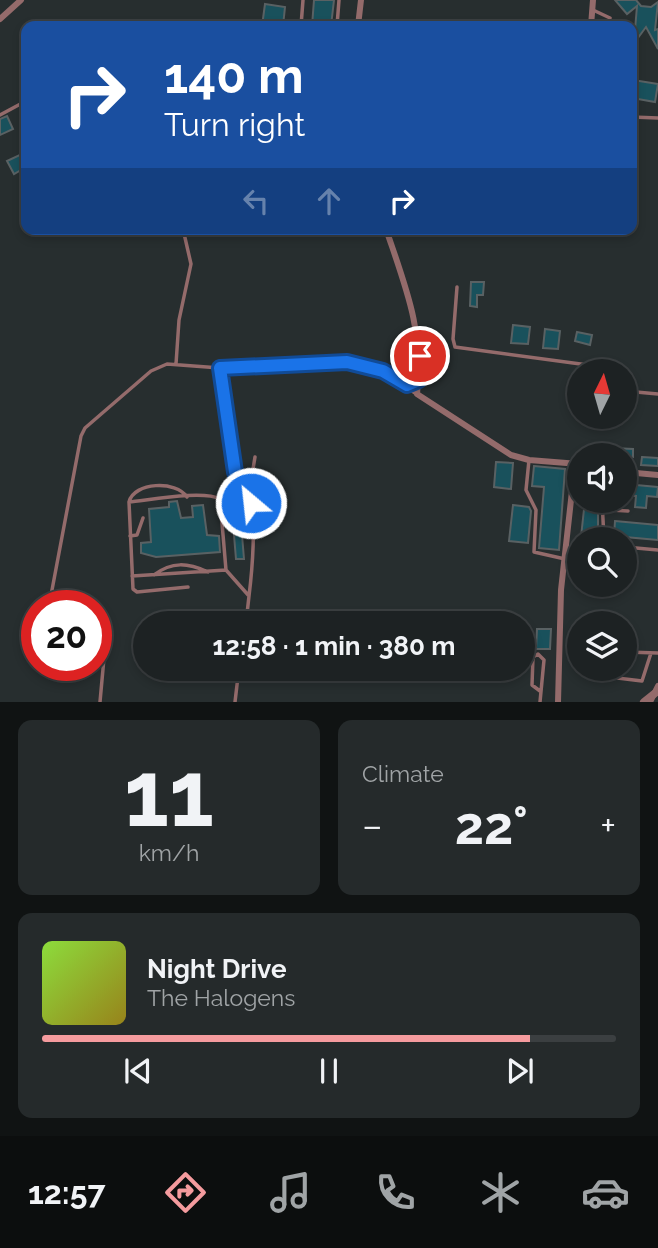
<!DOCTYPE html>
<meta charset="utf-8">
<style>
:root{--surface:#1d2223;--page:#252a2b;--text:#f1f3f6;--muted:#a0a4a6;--line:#3b3f41;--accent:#f59b9e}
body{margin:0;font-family:Raleway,sans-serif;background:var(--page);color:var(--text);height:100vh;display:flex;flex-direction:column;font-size:26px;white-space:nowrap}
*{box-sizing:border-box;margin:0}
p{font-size:23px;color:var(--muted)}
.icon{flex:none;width:38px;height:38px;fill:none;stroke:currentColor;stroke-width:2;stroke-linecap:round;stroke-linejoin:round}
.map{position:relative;height:702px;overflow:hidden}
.details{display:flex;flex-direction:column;gap:18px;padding:18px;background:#101313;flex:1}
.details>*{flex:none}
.hud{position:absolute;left:21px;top:21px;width:616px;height:214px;border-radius:14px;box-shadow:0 4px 10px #0003,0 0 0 2px var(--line);background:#1a4fa0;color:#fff;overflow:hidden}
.needle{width:46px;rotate:5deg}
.fabs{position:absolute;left:567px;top:359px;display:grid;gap:14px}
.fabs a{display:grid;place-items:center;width:70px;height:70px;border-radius:50%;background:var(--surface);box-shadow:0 4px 10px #0003,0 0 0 2px var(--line);font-size:35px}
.speed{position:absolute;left:21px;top:590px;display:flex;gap:14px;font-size:35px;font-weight:700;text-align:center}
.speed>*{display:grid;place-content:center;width:91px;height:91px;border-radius:50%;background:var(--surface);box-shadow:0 4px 10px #0003,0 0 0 2px var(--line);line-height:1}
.speed .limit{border:10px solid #d22;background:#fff;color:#111}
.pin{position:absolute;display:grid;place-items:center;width:60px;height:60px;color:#fff;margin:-30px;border:4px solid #fff;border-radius:50%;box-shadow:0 2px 7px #0007}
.me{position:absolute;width:77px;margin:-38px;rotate:332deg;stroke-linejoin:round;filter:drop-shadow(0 0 5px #0008)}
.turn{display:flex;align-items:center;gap:24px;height:147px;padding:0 28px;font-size:32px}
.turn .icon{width:91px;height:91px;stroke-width:2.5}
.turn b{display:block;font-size:49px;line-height:60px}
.lanes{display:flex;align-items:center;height:66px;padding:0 28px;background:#0003;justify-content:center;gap:35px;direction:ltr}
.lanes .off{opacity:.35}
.big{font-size:52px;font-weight:700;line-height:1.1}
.details .widget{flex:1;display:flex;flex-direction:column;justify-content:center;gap:10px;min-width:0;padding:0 24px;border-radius:14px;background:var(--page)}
.details .dial{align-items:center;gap:0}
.dial b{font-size:91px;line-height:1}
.song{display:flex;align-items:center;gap:21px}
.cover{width:84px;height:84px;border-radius:10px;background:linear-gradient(135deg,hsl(90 70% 55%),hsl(50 70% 35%))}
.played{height:7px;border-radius:4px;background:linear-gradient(90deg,var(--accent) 85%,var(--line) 85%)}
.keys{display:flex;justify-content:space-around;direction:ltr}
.heat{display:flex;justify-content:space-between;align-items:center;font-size:38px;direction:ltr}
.details .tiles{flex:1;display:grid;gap:18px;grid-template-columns:1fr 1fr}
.widget:last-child{grid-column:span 2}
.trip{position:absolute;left:133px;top:611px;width:402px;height:70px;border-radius:35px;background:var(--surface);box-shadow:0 4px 10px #0003,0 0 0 2px var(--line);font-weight:700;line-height:70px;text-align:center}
.menu{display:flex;height:112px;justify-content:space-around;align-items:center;background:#0c0e0e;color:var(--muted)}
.menu .icon{width:49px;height:49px}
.menu .on{color:var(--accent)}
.menu b{font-size:32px;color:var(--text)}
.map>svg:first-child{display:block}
.building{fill:#19515c;stroke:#596163;stroke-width:2}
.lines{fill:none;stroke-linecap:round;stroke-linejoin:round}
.service{stroke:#946b6b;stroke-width:3.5}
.minor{stroke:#946b6b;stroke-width:6}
.tertiary{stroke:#946b6b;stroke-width:8}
.route-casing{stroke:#114b97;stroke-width:18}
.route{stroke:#1a73e8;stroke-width:12}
</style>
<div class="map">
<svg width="658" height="702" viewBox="0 0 658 702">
<rect width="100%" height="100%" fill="#272e2f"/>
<path class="building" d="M314 0H334L331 26H312Z
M615 0H636L641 6 651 7 658 2 655 30 658 29V49L646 27 632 46V27L635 30 637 6 627 14Z
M265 4 285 7 283 26H262Z
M633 80 658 84 655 102 632 98Z
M7 116 13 129 0 135V119Z
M26 152V167L14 174 7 161Z
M471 282H484L483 295H477V307L470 306Z
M513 325 530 327 528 344 511 343Z
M545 329 560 331 558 349 543 348Z
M577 332 592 335 590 345 575 341Z
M612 448 633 449V457L612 455Z
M642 457 658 458V466L641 465Z
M496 462 513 463 511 489 494 487Z
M534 466 565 469 559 550 539 548 544 487 532 486Z
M625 484 658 487 657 497 647 496 646 508 635 507 636 496 625 495Z
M585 500H598V539L581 537Z
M177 501 181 518 193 517 192 506 203 505 207 535 219 536 220 552 156 557 141 553V543L151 542 149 509 169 507V502Z
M513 505 529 507 531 511 528 543 509 541Z
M615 521 658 525V540L614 536Z
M234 535H242L244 559H236Z
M537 629H551L550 649H536Z"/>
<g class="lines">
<path class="service" d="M593 10 610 18
M162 26H182
M301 26 303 0
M337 26 339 0
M0 115 26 101
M632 117 658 118
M457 287 453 339 455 347 588 365 599 371
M176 364 179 320 191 264 183 229
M220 368 235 472C238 482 247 487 249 495 257 518 252 572 249 596
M625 391 658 394
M529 460 526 490 536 510 534 552 565 559
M625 479 631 473
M249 493 255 457
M602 500 604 539
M129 502C134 482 176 480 187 497
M610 509 612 500
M610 510 628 511
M130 536 137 535 143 518
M625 547 658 550
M154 575C172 561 188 563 208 572
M132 576 226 570 249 596 246 623
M188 587 137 592 133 589 129 502C150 500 203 490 220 499L226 570
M49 606 81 436 85 428 151 371 167 364 220 368 347 362 383 371 415 393
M614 623V620
M96 631 106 636 100 702
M625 652 658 653
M609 677 642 681 651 653
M608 680 610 668
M235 702 239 668
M540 702 544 660 538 654 533 657 532 685 540 691"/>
<path class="minor" d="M0 19 21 0
M358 26 361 0
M591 26 593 0
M386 229C406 288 424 331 417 394L511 455 529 460 579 464
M625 472 658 475
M558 702 561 590 575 464
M650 702 658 686"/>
<path class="tertiary" d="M644 702 654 694"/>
</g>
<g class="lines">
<g class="route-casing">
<path id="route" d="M251 503C249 490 239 485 235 472L220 368 347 362 383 371 407 385 419 380 420 356"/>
</g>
<use href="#route" class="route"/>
</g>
</svg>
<div class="fabs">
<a><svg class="needle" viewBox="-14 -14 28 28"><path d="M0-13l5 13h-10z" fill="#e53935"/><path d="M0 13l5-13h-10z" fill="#a0a4a6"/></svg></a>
<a><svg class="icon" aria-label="sound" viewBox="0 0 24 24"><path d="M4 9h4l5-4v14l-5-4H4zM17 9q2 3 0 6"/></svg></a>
<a><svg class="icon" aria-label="search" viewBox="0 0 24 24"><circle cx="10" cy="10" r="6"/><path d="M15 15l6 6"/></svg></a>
<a><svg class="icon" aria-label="layers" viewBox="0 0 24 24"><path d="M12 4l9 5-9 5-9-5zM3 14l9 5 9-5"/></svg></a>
</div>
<div class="speed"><div class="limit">20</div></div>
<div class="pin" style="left:420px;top:356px;background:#d93025"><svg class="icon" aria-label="arrive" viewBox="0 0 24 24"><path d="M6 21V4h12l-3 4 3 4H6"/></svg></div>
<svg class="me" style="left:251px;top:503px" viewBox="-20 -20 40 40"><circle r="17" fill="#1a73e8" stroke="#fff" stroke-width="3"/><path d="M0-11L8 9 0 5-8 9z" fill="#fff"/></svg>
<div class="trip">12:58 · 1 min · 380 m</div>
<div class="hud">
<div class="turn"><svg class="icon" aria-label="right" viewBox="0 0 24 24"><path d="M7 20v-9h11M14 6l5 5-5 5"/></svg><div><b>140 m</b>Turn right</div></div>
<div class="lanes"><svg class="icon off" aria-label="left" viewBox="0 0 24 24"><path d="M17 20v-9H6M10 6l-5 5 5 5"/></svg><svg class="icon off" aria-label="ahead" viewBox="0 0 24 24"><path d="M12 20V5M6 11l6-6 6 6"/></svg><svg class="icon" aria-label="right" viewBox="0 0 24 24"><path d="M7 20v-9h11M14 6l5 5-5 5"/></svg></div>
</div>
</div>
<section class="details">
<div class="tiles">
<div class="widget dial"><b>11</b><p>km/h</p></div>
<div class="widget"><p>Climate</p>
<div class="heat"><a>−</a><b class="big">22°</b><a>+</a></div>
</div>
<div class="widget">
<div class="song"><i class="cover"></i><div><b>Night Drive</b><p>The Halogens</p></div></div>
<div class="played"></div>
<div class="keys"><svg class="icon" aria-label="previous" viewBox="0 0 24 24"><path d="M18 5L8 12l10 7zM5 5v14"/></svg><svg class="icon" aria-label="pause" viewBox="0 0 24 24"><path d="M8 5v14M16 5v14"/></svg><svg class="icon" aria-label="next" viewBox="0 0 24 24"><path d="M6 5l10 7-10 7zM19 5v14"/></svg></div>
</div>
</div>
</section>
<nav class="menu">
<b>12:57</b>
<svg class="icon on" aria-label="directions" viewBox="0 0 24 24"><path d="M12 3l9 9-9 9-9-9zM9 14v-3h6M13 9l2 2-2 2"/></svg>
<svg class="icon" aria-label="music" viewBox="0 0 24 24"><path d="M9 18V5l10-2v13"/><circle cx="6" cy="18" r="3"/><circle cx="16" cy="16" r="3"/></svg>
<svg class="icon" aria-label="phone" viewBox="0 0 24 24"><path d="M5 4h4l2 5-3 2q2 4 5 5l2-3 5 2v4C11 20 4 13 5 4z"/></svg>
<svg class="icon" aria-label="climate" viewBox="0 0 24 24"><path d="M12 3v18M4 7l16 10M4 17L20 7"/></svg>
<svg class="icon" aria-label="car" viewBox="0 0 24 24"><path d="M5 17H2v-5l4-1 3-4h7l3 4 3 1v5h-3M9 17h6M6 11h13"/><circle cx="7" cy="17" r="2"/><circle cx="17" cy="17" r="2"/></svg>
</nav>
